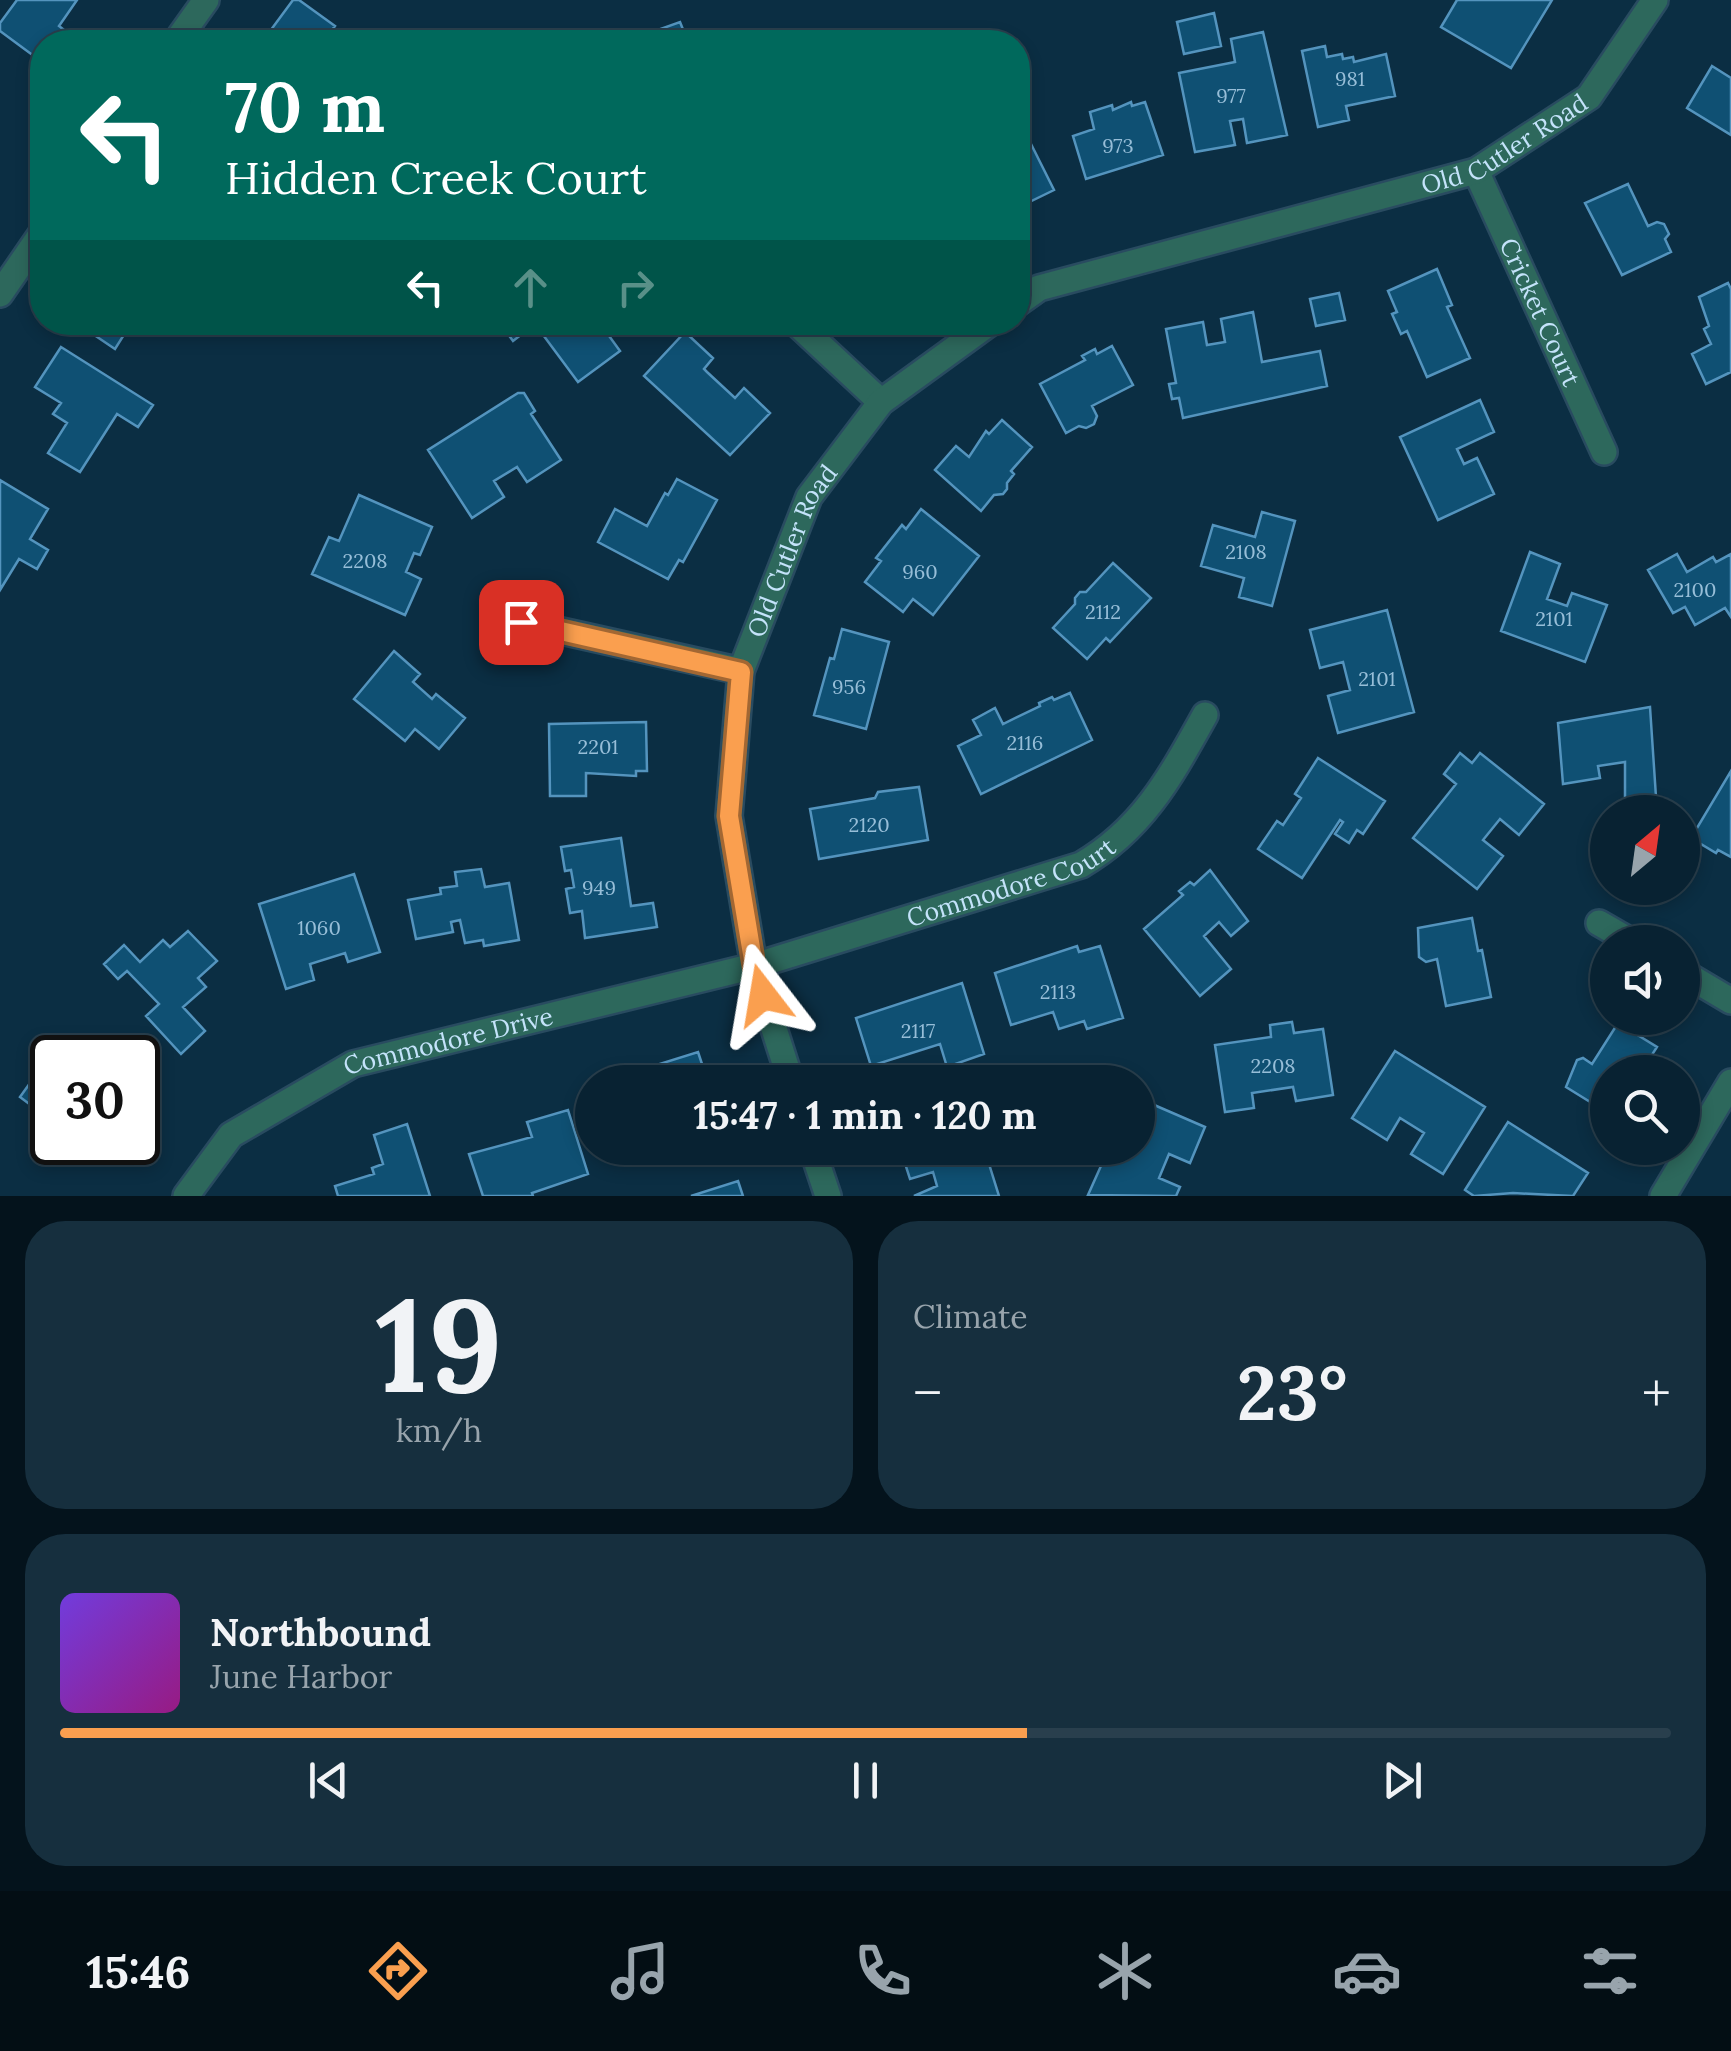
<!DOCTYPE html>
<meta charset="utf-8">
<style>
:root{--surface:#082232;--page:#162f3e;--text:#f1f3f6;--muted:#98a4ac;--line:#293f4d;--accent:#fa9f4f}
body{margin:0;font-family:Lora,serif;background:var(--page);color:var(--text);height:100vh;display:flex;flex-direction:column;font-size:38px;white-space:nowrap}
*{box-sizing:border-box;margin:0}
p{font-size:32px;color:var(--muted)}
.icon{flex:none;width:55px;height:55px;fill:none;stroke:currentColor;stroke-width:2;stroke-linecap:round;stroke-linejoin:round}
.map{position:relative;height:1196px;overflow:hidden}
.drawer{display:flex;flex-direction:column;gap:25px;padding:25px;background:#04131c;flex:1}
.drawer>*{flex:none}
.top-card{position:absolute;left:30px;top:30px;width:1000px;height:305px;border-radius:40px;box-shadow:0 5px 15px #0003,0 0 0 2px var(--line);background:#00695c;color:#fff;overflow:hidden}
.needle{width:65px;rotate:29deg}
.tools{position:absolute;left:1590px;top:795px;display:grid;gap:20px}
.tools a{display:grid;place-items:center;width:110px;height:110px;border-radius:50%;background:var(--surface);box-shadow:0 5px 15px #0003,0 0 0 2px var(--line);font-size:50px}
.speed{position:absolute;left:30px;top:1035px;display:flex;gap:20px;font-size:50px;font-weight:700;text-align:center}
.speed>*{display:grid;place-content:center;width:130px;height:130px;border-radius:50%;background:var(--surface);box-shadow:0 5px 15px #0003,0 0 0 2px var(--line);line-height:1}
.speed .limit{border:5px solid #111;border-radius:15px;background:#fff;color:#111}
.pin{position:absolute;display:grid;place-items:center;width:85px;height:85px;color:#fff;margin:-42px;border-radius:20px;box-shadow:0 5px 15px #0006}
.me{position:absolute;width:110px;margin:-55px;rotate:346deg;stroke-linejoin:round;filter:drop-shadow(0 0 8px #0008)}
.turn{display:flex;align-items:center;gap:35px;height:210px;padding:0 30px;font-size:45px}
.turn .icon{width:130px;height:130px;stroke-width:2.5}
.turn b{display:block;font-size:70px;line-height:85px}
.lanes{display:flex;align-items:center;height:95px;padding:0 30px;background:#0003;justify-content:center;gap:50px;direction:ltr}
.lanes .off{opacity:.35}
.big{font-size:75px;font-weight:700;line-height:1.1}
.drawer .tile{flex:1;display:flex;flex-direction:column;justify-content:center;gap:15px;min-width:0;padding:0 35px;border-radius:40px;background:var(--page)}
.drawer .dial{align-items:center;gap:0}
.dial b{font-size:130px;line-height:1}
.song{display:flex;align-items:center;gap:30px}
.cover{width:120px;height:120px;border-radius:15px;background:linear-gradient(135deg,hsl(260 70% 55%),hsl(310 70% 35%))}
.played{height:10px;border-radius:5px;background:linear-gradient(90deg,var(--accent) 60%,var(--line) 60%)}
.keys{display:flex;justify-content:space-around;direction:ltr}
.heat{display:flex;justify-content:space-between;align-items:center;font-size:55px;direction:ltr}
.drawer .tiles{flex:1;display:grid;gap:25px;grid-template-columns:1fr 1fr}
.tile:last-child{grid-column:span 2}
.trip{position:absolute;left:575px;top:1065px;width:580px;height:100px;border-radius:50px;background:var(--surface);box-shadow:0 5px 15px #0003,0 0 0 2px var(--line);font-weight:700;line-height:100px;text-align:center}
.tabs{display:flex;height:160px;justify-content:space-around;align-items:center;background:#030e14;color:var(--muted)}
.tabs .icon{width:70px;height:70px}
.tabs .active{color:var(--accent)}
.tabs b{font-size:45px;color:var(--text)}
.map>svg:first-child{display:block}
.building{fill:#0f5073;stroke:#5494be;stroke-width:2.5}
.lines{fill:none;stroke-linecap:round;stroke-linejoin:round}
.minor-casing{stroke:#294b60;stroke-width:30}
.minor{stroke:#2d685c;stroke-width:25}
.route-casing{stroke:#a26733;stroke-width:25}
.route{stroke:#fa9f4f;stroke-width:18}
.labels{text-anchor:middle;stroke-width:10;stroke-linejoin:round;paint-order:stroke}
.number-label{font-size:20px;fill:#97bed8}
.street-label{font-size:25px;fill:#c4e3fa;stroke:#0b2e43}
</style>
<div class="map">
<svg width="1731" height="1196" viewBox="0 0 1731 1196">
<rect width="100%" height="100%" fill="#0b2e43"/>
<path class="building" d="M17 0H77L59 26 68 33 62 42H42V62L0 31V23Z
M293 0H299L335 26 323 42H262Z
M1457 0H1552L1511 68 1441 27Z
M1214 13 1221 46 1184 54 1177 22Z
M680 22 688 42H624Z
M1263 32 1287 135 1247 143 1243 119 1230 121 1235 145 1195 152 1179 73 1235 62 1231 39Z
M1325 46 1327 57 1342 54 1343 59 1353 57 1354 62 1386 54 1395 96 1346 106 1349 120 1318 127 1302 51Z
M1712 66 1731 78V135L1687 108Z
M1131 102 1132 106 1145 102 1163 155 1086 179 1073 136 1094 129 1090 112 1112 105 1113 110Z
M1018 118 1054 190 1019 207 1018 204Z
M1628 184 1648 226 1657 222 1664 224 1669 234 1665 239 1671 252 1622 275 1585 203Z
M1437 269 1452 305 1447 307 1470 358 1427 377 1407 331 1401 334 1392 314 1397 312 1388 291Z
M1728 283 1731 289V372L1706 384 1692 354 1711 344 1704 329 1709 326 1699 297Z
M1339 293 1345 320 1316 326 1310 299Z
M1253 312 1262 362 1320 351 1327 386 1183 418 1179 398 1172 399 1169 384 1176 383 1166 329 1203 322 1207 345 1225 342 1221 319Z
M75 322H132L115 349Z
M499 322H599L620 351 578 382 535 324 513 341Z
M685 332 713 358 704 369 707 372 735 398 744 388 770 413 730 455 644 376Z
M1112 346 1133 385 1092 406 1097 416 1094 424 1086 428 1079 426 1066 433 1040 384 1085 360 1082 356 1095 349 1097 354Z
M61 347 153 405 138 427 117 414 80 472 48 453 67 423 53 414 61 403 35 387Z
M518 393H524L535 411 531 414 561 460 527 482 517 467 494 481 504 497 472 518 428 450Z
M1480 400 1494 432 1457 449 1464 464 1477 458 1494 494 1438 520 1400 437Z
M1002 420 1032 447 1011 471 1014 474 1007 483V489L1003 494 994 495 981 511 935 470 956 446 969 457 986 431 989 434Z
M677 479 717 500 683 562 679 560 668 579 598 542 615 509 647 526 665 493 668 495Z
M0 480 48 509 30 539 48 550 37 569 19 559 0 590Z
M359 495 432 527 420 555 414 553 406 572 421 579 405 615 312 574 329 537 339 541Z
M921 509 979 556 933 615 913 599 903 612 865 582 881 561 876 558 902 525 906 529Z
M1262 512 1295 521 1272 606 1239 597 1244 578 1201 566 1213 525 1255 537Z
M1530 552 1560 564 1547 599 1567 606 1572 593 1607 605 1585 662 1501 631Z
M1677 554 1687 572 1713 557 1716 562 1731 554V617L1725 608 1695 625 1685 607 1673 613 1648 570Z
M1113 563 1151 598 1110 642 1106 638 1087 659 1053 628 1075 604V598L1080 592H1086Z
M1387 610 1414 712 1338 733 1328 696 1350 690 1343 662 1320 668 1310 630Z
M842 629 889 642 866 729 814 715 830 658 834 659Z
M394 651 420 674 413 682 432 699 436 694 465 718 439 749 415 729 405 741 354 699Z
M1070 693 1092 740 981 794 958 746 981 735 973 720 995 708 1003 724 1040 706 1039 703 1052 697 1054 700Z
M1650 707 1656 797 1625 802V762L1598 766 1600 778 1563 784 1558 723Z
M646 722 647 771H636V776L586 773V796H550L549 724Z
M1460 753 1472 763 1480 753 1544 804 1519 835 1500 819 1483 840 1503 856 1477 889 1413 838 1456 784 1444 774Z
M1318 758 1385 801 1363 834 1357 830 1349 843 1335 834 1343 822 1340 820 1302 878 1258 849 1277 821 1283 825 1301 798 1295 794Z
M1731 771V857L1718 850 1716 853 1691 838Z
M919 787 928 840 819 859 810 809 875 798 878 792Z
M621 838 631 906 653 903 657 927 585 938 582 911 570 913 566 889 574 887 571 870 565 871 561 847Z
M481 869 485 887 509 883 519 940 484 946 483 940 465 943 460 920 451 922 453 932 416 939 408 900 441 894 440 888 457 886 455 872Z
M1210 870 1248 921 1231 936 1219 922 1204 936 1231 969 1200 996 1144 929 1183 895 1179 891 1190 882 1194 885Z
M354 874 380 952 348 962 345 953 310 964 314 980 286 989 259 904Z
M1472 918 1478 951 1482 950 1491 997 1446 1006 1437 959 1426 962 1419 957 1418 928Z
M188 931 217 961 198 978 206 987 183 1007 205 1031 181 1054 146 1016 159 1004 127 971 118 979 104 964 124 945 140 962 163 940 170 947Z
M1077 946 1079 952 1100 946 1123 1018 1087 1029 1084 1021 1059 1029 1053 1012 1011 1025 995 973Z
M962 983 984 1054 947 1067 940 1044 871 1066 856 1018Z
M1292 1022 1294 1033 1323 1029 1333 1095 1296 1101 1293 1087 1252 1093 1254 1108 1225 1112 1215 1045 1271 1037 1270 1025Z
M1618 1023 1657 1047 1641 1072H1608V1113L1566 1087 1577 1060 1583 1058 1592 1064Z
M58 1044 78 1058H52V1121L20 1097Z
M1395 1051 1485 1107 1443 1174 1411 1154 1424 1133 1400 1118 1387 1140 1352 1118Z
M698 1052 708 1082H623L621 1076Z
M1138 1098 1205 1127 1190 1163 1169 1154 1159 1178 1180 1187 1176 1196 1088 1195 1109 1148H1138Z
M568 1110 588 1174 532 1193 533 1196H483L469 1154 532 1137 527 1122Z
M1508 1122 1588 1173 1573 1196 1513 1193 1474 1196 1465 1190Z
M407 1124 430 1196H338L335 1186 374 1174 372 1168 383 1164 374 1135Z
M644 1148H704L650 1165Z
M900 1148H984L999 1196H914L937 1186 933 1172 910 1179Z
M738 1181 743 1196H691Z"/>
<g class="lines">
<g class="minor-casing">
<g id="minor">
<path d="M176 42 206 0"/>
<path id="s1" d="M1476 171 1604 452"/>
<path d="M0 294 42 233"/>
<path id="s2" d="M1018 303 1039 288 1476 171 1589 97 1655 0"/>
<path d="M795 322 881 402"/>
<path d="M521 622 741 671"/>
<path d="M1599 923 1632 942"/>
<path d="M1682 972 1731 1001"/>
<path id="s3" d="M791 1082 754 966 729 816 741 671 809 497 881 402 991 322"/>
<path d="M812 1148 828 1196"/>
<path id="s4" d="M186 1196 231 1135 353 1064 754 966 1081 865C1143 829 1171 776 1205 715"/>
<path d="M1663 1196 1731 1082"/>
</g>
</g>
<use href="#minor" class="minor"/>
</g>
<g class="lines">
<g class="route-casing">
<path id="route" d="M521 622 741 672 729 816 754 966 763 995"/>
</g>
<use href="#route" class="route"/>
</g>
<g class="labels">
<g class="number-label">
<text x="1350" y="86">981</text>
<text x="1231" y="103">977</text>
<text x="1118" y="153">973</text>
<text x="1246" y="559">2108</text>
<text x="365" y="568">2208</text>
<text x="920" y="579">960</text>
<text x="1695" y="597">2100</text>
<text x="1103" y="619">2112</text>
<text x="1554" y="626">2101</text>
<text x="1377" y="686">2101</text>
<text x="849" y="694">956</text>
<text x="1025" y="750">2116</text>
<text x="598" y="754">2201</text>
<text x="869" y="832">2120</text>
<text x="599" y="895">949</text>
<text x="319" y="935">1060</text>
<text x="1058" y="999">2113</text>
<text x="918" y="1038">2117</text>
<text x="1273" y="1073">2208</text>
</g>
<g class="street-label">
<text dy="9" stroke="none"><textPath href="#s2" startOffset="515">Old Cutler Road</textPath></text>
<text dy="9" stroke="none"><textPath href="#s1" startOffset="155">Cricket Court</textPath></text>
<text dy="9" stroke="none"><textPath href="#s3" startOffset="550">Old Cutler Road</textPath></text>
<text dy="9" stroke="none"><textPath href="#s4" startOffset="900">Commodore Court</textPath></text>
<text dy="9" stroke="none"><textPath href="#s4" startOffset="315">Commodore Drive</textPath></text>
</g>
</g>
</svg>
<div class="tools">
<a><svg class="needle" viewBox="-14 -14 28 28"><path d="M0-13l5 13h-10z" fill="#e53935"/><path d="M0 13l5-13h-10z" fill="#98a4ac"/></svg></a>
<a><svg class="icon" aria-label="sound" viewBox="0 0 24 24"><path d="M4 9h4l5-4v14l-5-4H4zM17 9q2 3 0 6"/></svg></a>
<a><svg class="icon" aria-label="search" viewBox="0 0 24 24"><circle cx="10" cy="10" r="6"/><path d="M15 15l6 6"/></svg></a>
</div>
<div class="speed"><div class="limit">30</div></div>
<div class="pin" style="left:521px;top:622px;background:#d93025"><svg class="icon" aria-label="arrive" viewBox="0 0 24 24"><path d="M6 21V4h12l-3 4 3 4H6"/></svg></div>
<svg class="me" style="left:763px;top:995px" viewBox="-20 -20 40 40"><path d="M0-17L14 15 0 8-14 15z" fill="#fa9f4f" stroke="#fff" stroke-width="4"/></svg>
<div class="trip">15:47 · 1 min · 120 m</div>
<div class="top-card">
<div class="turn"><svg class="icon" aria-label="left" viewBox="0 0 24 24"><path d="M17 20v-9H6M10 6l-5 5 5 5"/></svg><div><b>70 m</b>Hidden Creek Court</div></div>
<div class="lanes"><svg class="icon" aria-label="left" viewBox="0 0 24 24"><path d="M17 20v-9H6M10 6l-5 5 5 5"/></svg><svg class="icon off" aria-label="ahead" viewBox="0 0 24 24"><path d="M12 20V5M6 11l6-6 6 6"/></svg><svg class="icon off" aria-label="right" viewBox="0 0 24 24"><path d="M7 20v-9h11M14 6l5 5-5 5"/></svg></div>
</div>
</div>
<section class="drawer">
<div class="tiles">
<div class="tile dial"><b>19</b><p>km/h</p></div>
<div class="tile"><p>Climate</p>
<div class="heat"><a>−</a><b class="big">23°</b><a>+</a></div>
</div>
<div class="tile">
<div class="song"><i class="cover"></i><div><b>Northbound</b><p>June Harbor</p></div></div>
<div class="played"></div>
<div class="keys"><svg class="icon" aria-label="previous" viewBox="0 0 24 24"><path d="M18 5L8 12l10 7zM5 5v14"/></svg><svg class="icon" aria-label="pause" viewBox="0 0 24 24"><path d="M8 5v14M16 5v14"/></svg><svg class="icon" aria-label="next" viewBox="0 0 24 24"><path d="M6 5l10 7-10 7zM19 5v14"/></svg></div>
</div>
</div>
</section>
<nav class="tabs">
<b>15:46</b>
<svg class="icon active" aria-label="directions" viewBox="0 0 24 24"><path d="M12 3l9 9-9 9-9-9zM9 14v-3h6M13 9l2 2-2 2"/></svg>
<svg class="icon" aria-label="music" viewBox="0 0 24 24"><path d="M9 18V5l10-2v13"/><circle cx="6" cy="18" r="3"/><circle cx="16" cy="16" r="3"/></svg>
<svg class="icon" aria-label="phone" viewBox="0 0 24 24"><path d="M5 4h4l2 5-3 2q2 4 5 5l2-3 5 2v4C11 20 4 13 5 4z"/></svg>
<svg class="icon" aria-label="climate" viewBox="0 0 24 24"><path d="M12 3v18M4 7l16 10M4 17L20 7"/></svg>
<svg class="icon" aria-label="car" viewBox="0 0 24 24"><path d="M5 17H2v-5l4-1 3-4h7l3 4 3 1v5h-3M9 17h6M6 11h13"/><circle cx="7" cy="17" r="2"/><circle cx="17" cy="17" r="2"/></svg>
<svg class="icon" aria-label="filters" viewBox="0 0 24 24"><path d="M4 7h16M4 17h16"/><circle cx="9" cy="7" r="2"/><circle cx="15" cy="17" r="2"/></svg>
</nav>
